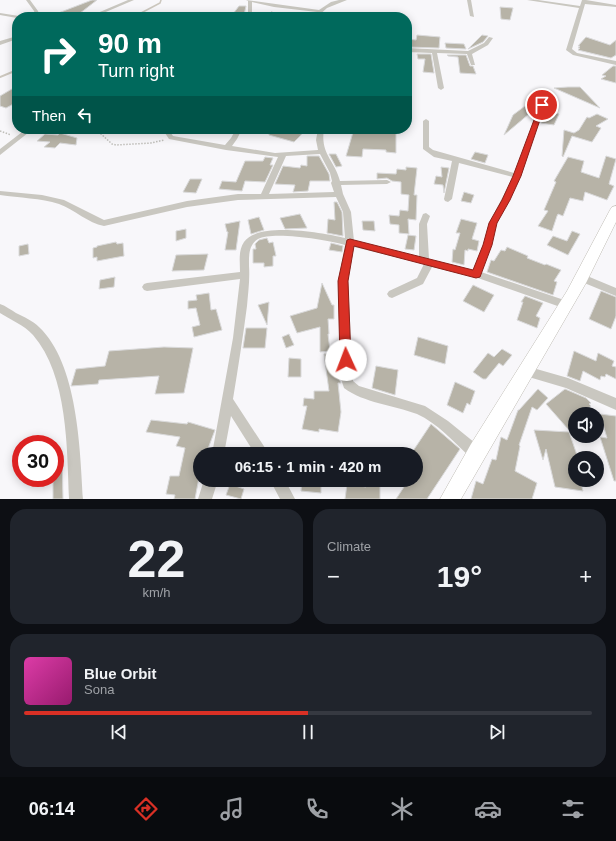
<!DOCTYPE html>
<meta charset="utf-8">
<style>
:root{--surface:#171b24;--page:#20242c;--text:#f1f3f6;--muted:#9ea1a6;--line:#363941;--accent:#d93025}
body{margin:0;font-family:Arial,sans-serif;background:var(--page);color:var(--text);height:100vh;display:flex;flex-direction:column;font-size:15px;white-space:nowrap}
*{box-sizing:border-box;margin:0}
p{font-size:13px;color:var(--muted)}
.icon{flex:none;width:22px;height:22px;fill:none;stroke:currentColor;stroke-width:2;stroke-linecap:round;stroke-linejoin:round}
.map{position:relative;height:499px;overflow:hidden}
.side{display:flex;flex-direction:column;gap:10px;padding:10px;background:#0d0f14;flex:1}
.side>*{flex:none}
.top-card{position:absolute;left:12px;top:12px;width:400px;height:122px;border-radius:16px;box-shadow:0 2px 10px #0003;background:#00695c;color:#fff;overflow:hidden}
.controls{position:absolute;left:568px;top:407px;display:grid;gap:8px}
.controls a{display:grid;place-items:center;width:36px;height:36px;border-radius:50%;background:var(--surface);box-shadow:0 2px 10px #0003;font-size:20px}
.speed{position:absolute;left:12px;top:435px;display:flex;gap:8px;font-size:20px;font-weight:700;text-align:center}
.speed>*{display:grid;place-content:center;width:52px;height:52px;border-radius:50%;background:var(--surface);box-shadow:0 2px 10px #0003;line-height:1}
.speed .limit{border:6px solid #d22;background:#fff;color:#111}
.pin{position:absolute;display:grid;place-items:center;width:34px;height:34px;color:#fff;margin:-17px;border:2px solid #fff;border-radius:50%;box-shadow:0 1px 4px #0007}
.me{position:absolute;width:44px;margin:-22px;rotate:358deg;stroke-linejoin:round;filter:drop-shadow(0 0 3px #0008)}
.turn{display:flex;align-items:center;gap:14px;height:84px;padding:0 20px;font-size:18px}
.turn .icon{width:52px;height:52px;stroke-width:2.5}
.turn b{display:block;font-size:28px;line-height:34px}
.then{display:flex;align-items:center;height:38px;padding:0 20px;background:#0003;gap:8px;font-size:15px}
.big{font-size:30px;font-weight:700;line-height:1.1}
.side .tile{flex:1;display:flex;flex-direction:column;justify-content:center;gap:6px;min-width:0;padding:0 14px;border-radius:16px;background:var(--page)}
.side .dial{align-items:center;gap:0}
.dial b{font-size:52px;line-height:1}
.song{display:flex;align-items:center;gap:12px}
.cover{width:48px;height:48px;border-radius:6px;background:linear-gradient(135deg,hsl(320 70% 55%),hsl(320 70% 35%))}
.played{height:4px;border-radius:2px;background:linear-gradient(90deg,var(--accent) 50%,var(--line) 50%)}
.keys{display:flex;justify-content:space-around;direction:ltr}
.heat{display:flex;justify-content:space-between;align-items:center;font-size:22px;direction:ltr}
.side .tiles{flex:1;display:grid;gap:10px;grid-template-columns:1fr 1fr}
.tile:last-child{grid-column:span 2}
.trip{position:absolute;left:193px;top:447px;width:230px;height:40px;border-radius:20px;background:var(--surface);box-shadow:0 2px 10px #0003;font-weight:700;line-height:40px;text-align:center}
.tabs{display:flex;height:64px;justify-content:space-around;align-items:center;background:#090b0e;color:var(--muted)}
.tabs .icon{width:28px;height:28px}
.tabs .active{color:var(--accent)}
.tabs b{font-size:18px;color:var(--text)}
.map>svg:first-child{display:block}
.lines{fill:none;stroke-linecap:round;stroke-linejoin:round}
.stream-far1{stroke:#ccc7be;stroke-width:1.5}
.stream{stroke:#ccc7be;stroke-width:2}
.building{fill:#b7b3a7;stroke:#dadadb}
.secondary-casing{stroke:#bebbb3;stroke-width:1}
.path-far1{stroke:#bfbeb9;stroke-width:1;stroke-dasharray:1 1;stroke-linecap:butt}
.path{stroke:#bfbeb9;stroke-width:1.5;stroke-dasharray:1.5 1.5;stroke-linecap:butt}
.street{fill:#c9c7c0;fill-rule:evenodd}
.secondary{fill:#fff;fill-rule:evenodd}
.route{fill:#d93025;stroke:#8d1f18}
</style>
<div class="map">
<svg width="616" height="499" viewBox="0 0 616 499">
<rect width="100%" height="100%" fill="#f8f7fa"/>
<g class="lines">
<path class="stream-far1" d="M139 17 141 13 160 3 161 0"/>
<path class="stream" d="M0 77 17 70"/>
</g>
<path class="building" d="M92 0H97L75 17H48Z
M239 6H246L244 15 233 14Z
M500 7 513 8 510 20 501 19Z
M417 35 440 37 439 48 407 47V39L416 40Z
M482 35 488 36 483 42 468 49Z
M586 37 610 45 616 40V55L611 58 578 50 580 48H578L580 46H578Z
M445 43 464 44 466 49 446 48Z
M417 54H431L434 73 423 72 425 59H418Z
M447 55H466L470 66H473L476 74 460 73 458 57 448 56Z
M613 66H616V83L601 79 606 76 602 75Z
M17 86V102L6 108 0 106V96Z
M568 87H580L600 108 554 88Z
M525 106 536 108 504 135 513 115Z
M545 110 559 114 554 125 541 123Z
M597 114 608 119 596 126 601 128 592 142 572 136 563 157 562 156 564 130 574 133 579 130 587 117 589 118Z
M354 129 396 132V153L386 152V150L363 149 362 157 346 156Z
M280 130 289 131V132L302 134 294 142 269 135V131Z
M60 133 77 138 76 145 60 143 55 148 44 147 50 142 37 141 45 134 58 135Z
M475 152 488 155 485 163 471 159Z
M329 154H336L342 166 336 167Z
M307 156H319L329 174 330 181H310L308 191 293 192 295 185 275 184 283 166 300 168 301 165 307 166Z
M606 156 616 159 609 184 614 186 607 200 585 192 583 201 570 198 563 216 558 214 557 216 552 231 538 226 548 211 544 210 556 182 554 181 568 157 584 161 581 172 599 178Z
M265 157 273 158 270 165H273L265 182 245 181 242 191 219 189 222 181 236 182 245 161H263Z
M406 167 417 168 414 195H417L416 220 408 219 409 234 399 233V225L390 224 389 215 399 216 400 210 408 211 409 195 401 194V182L392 181 387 178 377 179V173L396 174 397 169 406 170Z
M441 167 449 168 444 193 443 185 434 184 436 176 442 177Z
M190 179H202L196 193 183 192Z
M464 192 474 195 471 203 461 201Z
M334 202H337L342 212 343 236 327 233 328 219 335 220Z
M300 214 307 228 285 229 280 218Z
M259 217 264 230 251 234 248 220Z
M461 219 477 223 472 239 479 241 477 251 468 249V251L465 250 464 265 452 262 453 249 455 250 460 233H456Z
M240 221 236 250H225L228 232H227L225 224Z
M362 221H374L375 231 363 230Z
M186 229V238L176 241V231Z
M572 231 580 234 568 255 547 245 553 236 567 241Z
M408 235 416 236 414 250 405 249Z
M267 238 269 243 273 242 276 256H273V266L264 267V263H253V249H256L255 244 259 240Z
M116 242 117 244 123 243 124 256 97 261V257L93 258V248L97 247V246Z
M331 243 343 246 342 252 329 250Z
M28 244 29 254 19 256V246Z
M507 247 528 256 527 258 545 265 546 264 561 270 554 281 557 282 553 295 487 272 491 260 494 261 501 250 505 251Z
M208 254 204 270 172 271 176 255Z
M115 277 114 287 99 289 100 280Z
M322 283 332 305H334V319H328L329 334H328L330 351 320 352V327L297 333 290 316 317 308Z
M473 285 494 295 484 312 463 301Z
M601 291 616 297V316L611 329 589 319Z
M209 293 211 310 216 309 222 330 194 337 192 327 200 325 196 308 188 309V301L197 300 196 295Z
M525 296 543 303 536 316 540 318 537 328 517 320 523 302H521Z
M269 302 267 325 258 305Z
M246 328H267L265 348H243Z
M289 334 294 345 286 348 282 337Z
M418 337 448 346 445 364 414 355Z
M164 347 193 348 184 393 155 394 159 376 99 380 98 384 71 386 76 369 105 366 109 351Z
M502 349 512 355 503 366 499 363 486 379H483L473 372 488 353 494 357Z
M574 351 596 361 598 353 614 361 612 366 616 367V379L606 374 605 377 601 376 600 380 583 371 580 381 567 376Z
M338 353V376L341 383H338L341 412 338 432 319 429V432L302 429 307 406H303L304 398 314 399V391H329L324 354Z
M289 358 301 359V377H288Z
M376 366 398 370 395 395 372 388Z
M455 382 475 391 470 405 467 403 463 413 447 405Z
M538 389 548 398 537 410 532 407 519 445 520 446 515 471 537 483 532 499H471L476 481 483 484 492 459 496 460 501 437 507 440 518 410H519Z
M565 389 586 398 591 403 589 404 591 406 581 414H575V437L546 404Z
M600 414 616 416V481H614L600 437 607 438Z
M151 420 187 424 188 422 215 430 206 454H200V472L195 499H174L175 495 166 494 170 476H179L185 448 176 446 180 437 146 432Z
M431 424 460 449 427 499H396L404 487 395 480H416V454H411Z
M534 430 569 432 578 458H575V480H580L583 491 555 487 546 449 543 460Z
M55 451H62L63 499H53V478H55Z
M302 480H321V493L301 491Z
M366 480H380V499H345L347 484 366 487Z
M230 484 244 489 241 499 226 495Z"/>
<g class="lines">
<g class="secondary-casing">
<path id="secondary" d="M616 206V222L586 283 461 499H440L471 444 567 291 610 210 612 207Z"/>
</g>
<path class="path-far1" d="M269 17 272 11"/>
<path class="path" d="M77 129 100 133 112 144 116 145 151 143 164 140
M0 131 11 135"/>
<path class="street" d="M26 0H30L38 11 40 17H36L34 11Z
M128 0H134L94 17H88Z
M246 0 319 10 331 2 339 0H347L327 8 317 17 314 16 317 12 274 7 252 2V12L249 17H245L248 12V1Z
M467 0H471L474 17 470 16Z
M527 0H538L580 6 582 0H586L616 5V7L585 4 572 49 577 53 616 61V65L573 55 566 50 579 8Z
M0 13 19 16 21 17 17 18 0 15Z
M17 36V39L0 45V41Z
M489 37 493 38 488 45 472 54 475 65H471L467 54 437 53 444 88 441 90 438 88 432 53 407 52V48L468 51 484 43Z
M540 104 545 105 521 176 497 223 491 245 481 272 570 302 571 305 570 308 566 309 475 277 432 267 423 284 392 298 389 297 387 294 389 291 417 278 424 264 354 247 348 281 353 381 359 386 425 406 448 421 480 447 481 452 480 457 475 458 470 457C454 442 437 423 417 414 393 405 364 403 344 388L340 376 338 281 345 245C328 240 273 231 258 239 248 245 249 257 249 266 250 280 248 293 247 306 243 337 238 368 233 399L269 454H255L231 416 224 454H212L233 338 240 279 147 291 144 290 142 287 144 284 147 283 240 272C240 262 238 251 244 242 258 221 324 233 345 238L343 212 336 197 238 200 187 207 104 226C88 223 75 210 59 204 41 198 19 198 0 195V191L42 195 64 200 104 220 187 201 238 194H261L278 157 226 150 169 139 165 133 167 129H173L171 133 173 136 225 145 231 138 236 129H242L237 139 232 146 275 153 318 150 316 140 318 129H324C320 154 334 159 340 181L387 180 391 182 387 184 341 185 343 194 351 212 354 241 419 257V224L423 214 426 213 430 216 427 224 429 259 473 270 483 245 489 223 513 177 459 163 452 199 448 202 445 201 444 199 452 161 434 157 423 149V121L426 119 429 121V147L433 150 514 173ZM320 154 330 173 332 181 331 183 334 192 269 194 286 156Z
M26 129H33L0 155V149Z
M580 273 616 288V296L577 280 575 277 577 274Z
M0 304C6 306 11 310 16 313 24 317 33 321 39 327 78 364 80 449 83 499H69C67 449 68 375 33 335 24 325 11 320 0 313Z
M526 366 568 378 616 398V410L566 388 522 375 520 371 522 367Z
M204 480H218L212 499H198Z
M270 480H285L295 499H280Z"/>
<use href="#secondary" class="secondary"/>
</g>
<path class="route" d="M540 104 545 105 521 176 510 200 497 223 492 245 480 277 476 278 354 246 348 281 351 360 350 363 346 365 342 363 340 360 338 281 347 240 350 239 473 270 483 245 489 223 502 200 513 176Z"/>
</svg>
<div class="controls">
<a><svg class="icon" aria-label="sound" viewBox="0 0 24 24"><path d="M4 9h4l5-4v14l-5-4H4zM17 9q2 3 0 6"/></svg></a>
<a><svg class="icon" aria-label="search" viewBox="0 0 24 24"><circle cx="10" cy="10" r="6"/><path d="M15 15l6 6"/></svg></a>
</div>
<div class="speed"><div class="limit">30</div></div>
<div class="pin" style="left:542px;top:105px;background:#d93025"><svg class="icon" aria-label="arrive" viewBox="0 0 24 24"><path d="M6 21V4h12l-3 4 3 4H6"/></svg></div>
<svg class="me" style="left:346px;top:360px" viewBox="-20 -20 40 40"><circle r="19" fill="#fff"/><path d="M0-13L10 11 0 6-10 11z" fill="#d93025"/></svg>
<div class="trip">06:15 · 1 min · 420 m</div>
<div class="top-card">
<div class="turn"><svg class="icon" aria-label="right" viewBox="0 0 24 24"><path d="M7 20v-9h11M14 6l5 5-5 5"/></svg><div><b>90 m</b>Turn right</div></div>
<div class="then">Then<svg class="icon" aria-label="left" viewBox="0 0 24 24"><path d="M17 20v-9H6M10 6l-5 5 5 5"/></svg></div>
</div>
</div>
<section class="side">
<div class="tiles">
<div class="tile dial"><b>22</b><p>km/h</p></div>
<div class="tile"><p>Climate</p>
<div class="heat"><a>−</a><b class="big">19°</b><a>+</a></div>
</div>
<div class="tile">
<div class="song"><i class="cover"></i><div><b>Blue Orbit</b><p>Sona</p></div></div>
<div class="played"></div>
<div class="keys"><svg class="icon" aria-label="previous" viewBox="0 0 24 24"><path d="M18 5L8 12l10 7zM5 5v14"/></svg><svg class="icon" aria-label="pause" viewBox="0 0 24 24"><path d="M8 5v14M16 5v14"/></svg><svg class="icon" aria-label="next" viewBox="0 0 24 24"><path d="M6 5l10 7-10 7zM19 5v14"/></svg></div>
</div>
</div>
</section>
<nav class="tabs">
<b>06:14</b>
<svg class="icon active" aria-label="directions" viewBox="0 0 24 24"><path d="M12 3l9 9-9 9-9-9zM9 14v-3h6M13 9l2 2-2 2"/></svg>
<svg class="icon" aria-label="music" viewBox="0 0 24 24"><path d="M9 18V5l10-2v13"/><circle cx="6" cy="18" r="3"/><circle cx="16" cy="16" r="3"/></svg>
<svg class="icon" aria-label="phone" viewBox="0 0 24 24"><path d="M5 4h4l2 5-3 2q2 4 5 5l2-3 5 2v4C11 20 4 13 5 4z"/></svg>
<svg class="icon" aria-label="climate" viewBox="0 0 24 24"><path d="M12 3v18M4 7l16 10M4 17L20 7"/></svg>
<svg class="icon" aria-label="car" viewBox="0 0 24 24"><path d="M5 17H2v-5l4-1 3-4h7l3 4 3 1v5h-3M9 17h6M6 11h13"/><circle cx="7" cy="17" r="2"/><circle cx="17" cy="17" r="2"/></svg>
<svg class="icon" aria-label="filters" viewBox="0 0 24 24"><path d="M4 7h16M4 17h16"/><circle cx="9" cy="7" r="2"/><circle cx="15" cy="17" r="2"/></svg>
</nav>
